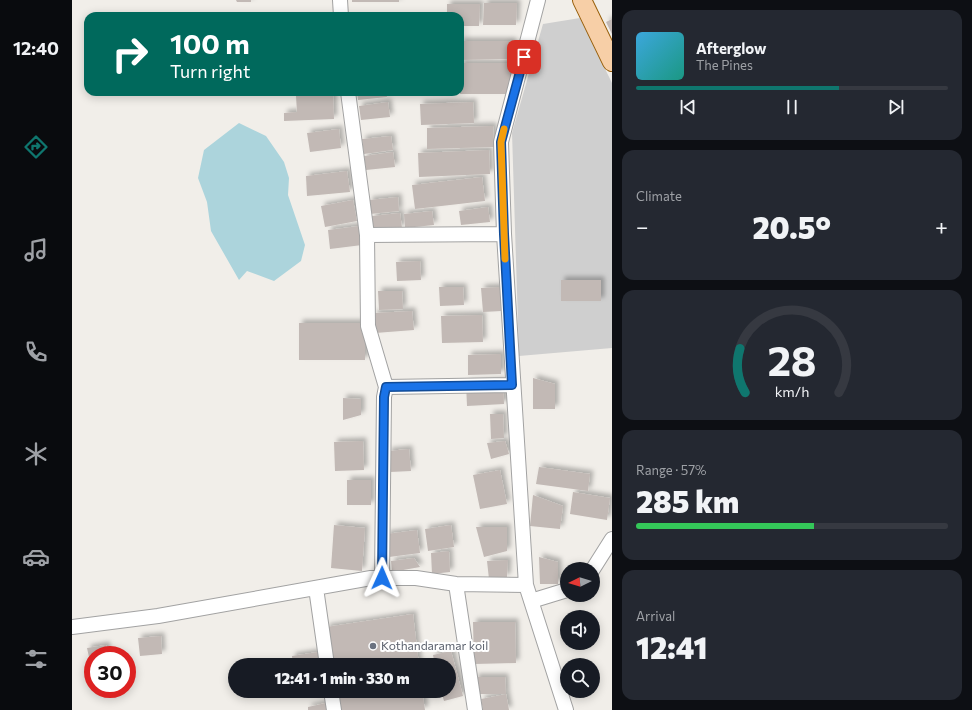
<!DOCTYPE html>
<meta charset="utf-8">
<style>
:root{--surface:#171b24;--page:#242831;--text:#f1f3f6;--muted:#9ea1a6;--line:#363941;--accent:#0f766e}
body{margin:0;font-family:Commissioner,sans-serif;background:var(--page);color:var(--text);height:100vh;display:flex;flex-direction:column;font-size:15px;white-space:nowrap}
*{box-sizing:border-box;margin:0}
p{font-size:13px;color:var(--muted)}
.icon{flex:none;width:22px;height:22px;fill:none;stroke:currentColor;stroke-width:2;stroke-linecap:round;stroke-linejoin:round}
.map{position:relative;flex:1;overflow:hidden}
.details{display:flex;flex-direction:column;gap:10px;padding:10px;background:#0d0f14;width:360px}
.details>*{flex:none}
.banner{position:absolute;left:12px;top:12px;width:380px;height:84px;border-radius:12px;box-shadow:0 2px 10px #0003;background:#00695c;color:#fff;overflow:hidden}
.needle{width:26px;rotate:265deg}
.fabs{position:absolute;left:488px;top:562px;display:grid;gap:8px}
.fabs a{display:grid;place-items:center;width:40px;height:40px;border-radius:50%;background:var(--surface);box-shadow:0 2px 10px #0003;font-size:20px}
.speed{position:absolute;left:12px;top:646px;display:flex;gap:8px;font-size:20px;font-weight:700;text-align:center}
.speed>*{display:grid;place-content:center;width:52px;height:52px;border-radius:50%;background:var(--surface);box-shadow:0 2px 10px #0003;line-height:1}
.speed .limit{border:6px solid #d22;background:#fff;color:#111}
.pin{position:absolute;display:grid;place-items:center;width:34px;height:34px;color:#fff;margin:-17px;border-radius:8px;box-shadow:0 2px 6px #0006}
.me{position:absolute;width:44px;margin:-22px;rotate:1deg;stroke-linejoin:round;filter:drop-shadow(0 0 3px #0008)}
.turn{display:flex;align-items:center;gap:14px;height:84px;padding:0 20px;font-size:18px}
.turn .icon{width:52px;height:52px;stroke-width:2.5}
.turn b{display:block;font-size:28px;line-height:34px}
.big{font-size:30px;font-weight:800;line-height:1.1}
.details .widget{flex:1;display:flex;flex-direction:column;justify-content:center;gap:6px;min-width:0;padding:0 14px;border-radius:12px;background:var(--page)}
.details .dial{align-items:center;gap:0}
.dial svg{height:104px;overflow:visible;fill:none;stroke:var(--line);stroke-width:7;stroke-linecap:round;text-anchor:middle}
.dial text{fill:var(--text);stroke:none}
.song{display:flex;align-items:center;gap:12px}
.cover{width:48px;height:48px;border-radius:6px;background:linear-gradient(135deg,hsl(200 70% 55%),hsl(170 70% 35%))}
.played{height:4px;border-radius:2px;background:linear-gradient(90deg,var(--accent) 65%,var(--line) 65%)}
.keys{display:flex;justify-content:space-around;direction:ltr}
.heat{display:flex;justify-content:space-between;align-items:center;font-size:22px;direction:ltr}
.charge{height:6px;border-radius:3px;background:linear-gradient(90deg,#34c759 57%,var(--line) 0)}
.trip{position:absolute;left:156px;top:658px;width:228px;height:40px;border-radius:20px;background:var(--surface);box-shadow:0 2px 10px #0003;font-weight:800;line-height:40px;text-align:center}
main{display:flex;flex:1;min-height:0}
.tab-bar{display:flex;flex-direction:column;width:72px;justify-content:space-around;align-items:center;background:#090b0e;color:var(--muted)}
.tab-bar .icon{width:28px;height:28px}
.tab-bar .current{color:var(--accent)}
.tab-bar b{font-size:18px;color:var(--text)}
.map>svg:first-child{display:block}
.religious{fill:#cfcfcf}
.water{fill:#acd4dc}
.building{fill:#c2b9b5;filter:url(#shadow)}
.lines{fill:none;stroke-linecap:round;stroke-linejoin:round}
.minor-casing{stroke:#a2a2a2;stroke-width:16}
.major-casing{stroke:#965d08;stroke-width:20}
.minor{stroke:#fff;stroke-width:14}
.major{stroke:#f7cfa7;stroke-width:18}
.route-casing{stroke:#114b97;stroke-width:10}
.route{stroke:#1a73e8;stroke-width:7}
.slow{stroke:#f59e0b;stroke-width:7}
.worship-dot{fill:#6b7280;stroke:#fff;stroke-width:1.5}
.labels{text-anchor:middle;stroke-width:4;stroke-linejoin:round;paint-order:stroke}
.worship-label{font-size:12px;fill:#5b616d;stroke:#fff;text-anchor:start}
</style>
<main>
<nav class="tab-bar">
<b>12:40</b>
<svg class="icon current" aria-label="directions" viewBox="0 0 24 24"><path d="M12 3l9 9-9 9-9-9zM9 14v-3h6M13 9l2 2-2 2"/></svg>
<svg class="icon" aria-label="music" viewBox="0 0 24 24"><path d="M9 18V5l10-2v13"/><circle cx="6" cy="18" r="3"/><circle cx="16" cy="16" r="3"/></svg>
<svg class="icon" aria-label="phone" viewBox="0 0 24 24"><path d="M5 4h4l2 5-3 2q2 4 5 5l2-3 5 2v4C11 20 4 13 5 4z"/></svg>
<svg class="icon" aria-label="climate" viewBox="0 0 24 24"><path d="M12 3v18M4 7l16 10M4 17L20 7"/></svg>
<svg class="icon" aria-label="car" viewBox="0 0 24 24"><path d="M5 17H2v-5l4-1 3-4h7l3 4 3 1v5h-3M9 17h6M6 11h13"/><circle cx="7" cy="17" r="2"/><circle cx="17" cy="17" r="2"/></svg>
<svg class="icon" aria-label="filters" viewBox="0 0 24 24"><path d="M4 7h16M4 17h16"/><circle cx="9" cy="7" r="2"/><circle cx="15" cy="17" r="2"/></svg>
</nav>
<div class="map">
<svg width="540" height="710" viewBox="0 0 540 710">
<defs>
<filter id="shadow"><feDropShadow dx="3.5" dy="-3.5" stdDeviation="2" flood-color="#0004"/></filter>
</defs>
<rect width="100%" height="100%" fill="#f1eee9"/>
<path class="religious" d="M508 18 540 83V348L447 356 440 133 471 24Z"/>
<path class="water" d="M167 123 194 136 212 162 217 178 216 195 233 245 229 261 202 281 175 271 167 280 139 231 135 202 126 178 132 150Z"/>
<path class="building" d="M164 0H179V2H165Z
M280 0H327V2H280Z
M412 3H445L444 25H411Z
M375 4H408L407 26H388V16H375Z
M540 19V34L534 22Z
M388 41H441L436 59 388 60Z
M388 63H438V94H388Z
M285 92H314L315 97 286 100Z
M261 94 262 119 212 121V113L225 112 224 96Z
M316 102 318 117 289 120 287 106Z
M401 102 402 123 349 125 348 104Z
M421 126 422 147 355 149V128Z
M267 129 269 148 238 152 235 133Z
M319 136 321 150 292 154 290 139Z
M417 150 418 174 347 177 346 153Z
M321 152 323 167 294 170 292 156Z
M275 171 278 192 235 196 234 176Z
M410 177 413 201 343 209 340 185Z
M326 197 327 211 298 214 297 200Z
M281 200 285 221 253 227 249 206Z
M416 207 418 222 389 225 387 211Z
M360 211 362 225 333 228 332 214Z
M328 213 330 228 301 231 300 216Z
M287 226 290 245 258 249 256 230Z
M348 261 349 280 325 281 324 262Z
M489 280H529V301H489Z
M367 287H391L392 305 368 306Z
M428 287 429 311 411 312 409 288Z
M306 291H330L331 309 307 310Z
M340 311 342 330 303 333 302 313Z
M410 315 411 342 370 343 369 316Z
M227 323H293V360H227Z
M429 354V374L396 375V355Z
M461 378 483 384V409H461Z
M431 381 432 404 395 406 394 383Z
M271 398 289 399V415L271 420Z
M418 414H431L432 438 419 439Z
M291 441 292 470 263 471 262 442Z
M433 441 437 454 419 459 415 443Z
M337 449 339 471 318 472 316 451Z
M467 467 518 474 516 491 464 484Z
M428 470 435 504 408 509 401 475Z
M275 480H299V505H275Z
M501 492 538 498 535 520 498 514Z
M461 495 491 506 488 529 458 526Z
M262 525 293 528 290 571 259 568Z
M379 525 382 547 356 551 353 529Z
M404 527H435V551L412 557Z
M345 530 348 553 317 557 314 534Z
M377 551 378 572 360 574 359 553Z
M467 557 486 562V584H468Z
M342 558 348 567 320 572 319 561Z
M436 560 435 577 417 579 415 561Z
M341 614 347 665H259L254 627Z
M401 622H443L444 663 402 664Z
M89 636 90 654 68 656 66 638Z
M34 645 36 655H21V665L19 666 15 648Z
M252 651 254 665H221L220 656Z
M379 651 391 696 372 701 369 691H377V665H363L361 655Z
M403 677H433L434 694H403Z
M263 691H350L353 710H266Z
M434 694 437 710H411L409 699Z
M254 703 255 710H236V707Z"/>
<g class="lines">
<g class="minor-casing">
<path id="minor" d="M268 0 269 16
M466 0 429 142 432 234 454 585 494 710
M276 92 295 235 432 234
M295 235 296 326 314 387 312 397 310 578
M314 387 440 385
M521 569 540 539
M384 584 403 710
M244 588 255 665
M459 601 495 590
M0 627 86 616 299 578H344L384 584 454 585
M259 691 262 710"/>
</g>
<g class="major-casing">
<path id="major" d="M510 0 540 62"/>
</g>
<use href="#minor" class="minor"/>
<use href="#major" class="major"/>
</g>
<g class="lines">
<g class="route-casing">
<path id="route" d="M310 578 312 397 314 387 440 385 432 234 429 142 452 57"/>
</g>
<use href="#route" class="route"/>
<path class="slow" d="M432 129 429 142 433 259"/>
</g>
<circle class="worship-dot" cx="301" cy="646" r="4"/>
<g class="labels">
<g class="worship-label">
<text x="309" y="650">Kothandaramar koil</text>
</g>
</g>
</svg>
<div class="fabs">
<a><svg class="needle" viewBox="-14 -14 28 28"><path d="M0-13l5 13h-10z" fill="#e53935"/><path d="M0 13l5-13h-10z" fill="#9ea1a6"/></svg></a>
<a><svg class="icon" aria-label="sound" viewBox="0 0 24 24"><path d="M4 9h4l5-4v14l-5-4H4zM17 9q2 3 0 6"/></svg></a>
<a><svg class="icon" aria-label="search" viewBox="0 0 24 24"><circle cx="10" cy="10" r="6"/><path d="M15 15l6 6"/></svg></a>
</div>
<div class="speed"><div class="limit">30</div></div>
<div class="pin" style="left:452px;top:57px;background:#d93025"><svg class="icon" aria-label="arrive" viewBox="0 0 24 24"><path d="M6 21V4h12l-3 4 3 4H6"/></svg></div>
<svg class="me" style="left:310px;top:578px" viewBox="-20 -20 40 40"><path d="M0-17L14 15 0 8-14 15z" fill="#1a73e8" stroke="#fff" stroke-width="4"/></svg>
<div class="trip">12:41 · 1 min · 330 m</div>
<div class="banner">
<div class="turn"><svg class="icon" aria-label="right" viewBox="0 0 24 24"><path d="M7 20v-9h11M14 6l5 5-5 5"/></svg><div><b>100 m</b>Turn right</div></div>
</div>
</div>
<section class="details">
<div class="widget">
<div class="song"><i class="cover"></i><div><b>Afterglow</b><p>The Pines</p></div></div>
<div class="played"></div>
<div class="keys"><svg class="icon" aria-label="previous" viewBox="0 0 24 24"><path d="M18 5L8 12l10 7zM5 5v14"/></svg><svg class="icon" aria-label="pause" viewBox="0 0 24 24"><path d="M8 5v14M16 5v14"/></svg><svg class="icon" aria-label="next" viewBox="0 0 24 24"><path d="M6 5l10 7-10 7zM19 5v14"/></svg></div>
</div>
<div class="widget"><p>Climate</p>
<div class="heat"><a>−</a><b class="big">20.5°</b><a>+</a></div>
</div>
<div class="widget dial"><svg viewBox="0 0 100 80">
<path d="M14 69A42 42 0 1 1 86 69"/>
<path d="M14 69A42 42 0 0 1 10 35" stroke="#0f766e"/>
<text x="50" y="56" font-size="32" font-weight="700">28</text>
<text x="50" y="72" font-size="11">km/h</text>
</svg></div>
<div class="widget"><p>Range · 57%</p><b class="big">285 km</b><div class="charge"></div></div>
<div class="widget"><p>Arrival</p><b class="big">12:41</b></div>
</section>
</main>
